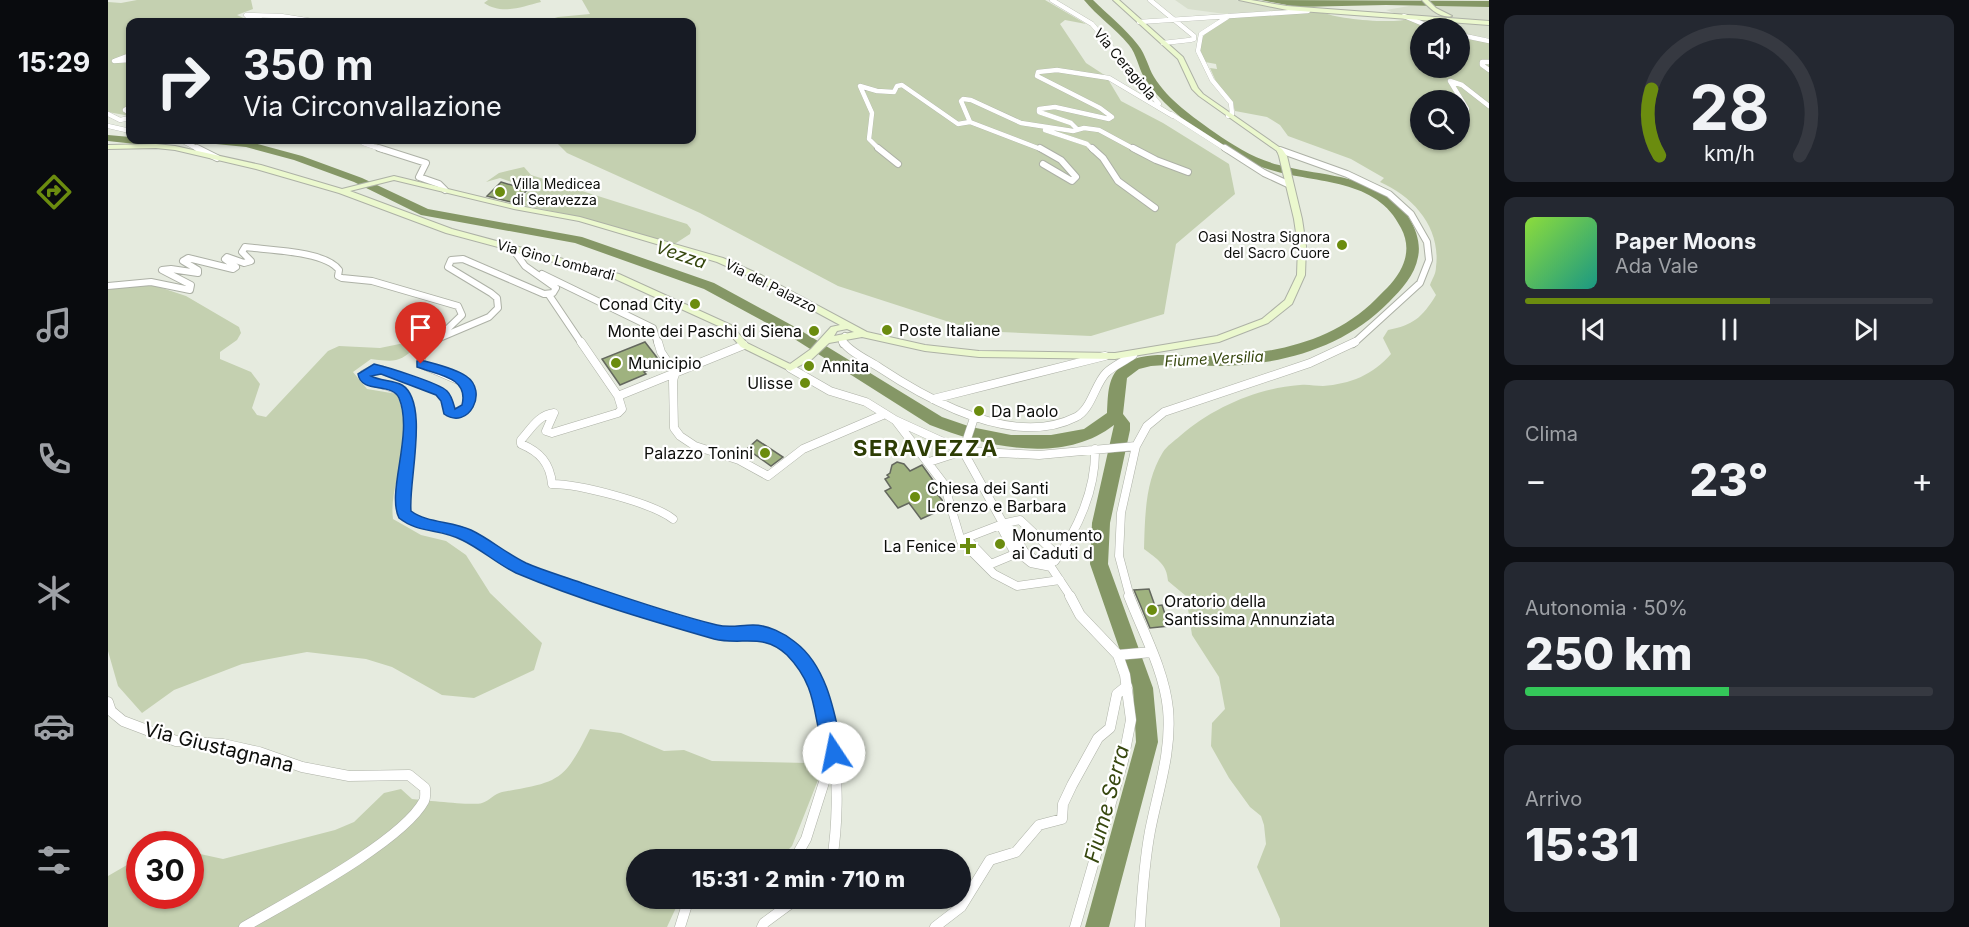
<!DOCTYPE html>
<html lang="it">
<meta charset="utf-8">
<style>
:root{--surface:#171b24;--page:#242831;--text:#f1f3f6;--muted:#9ea1a6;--line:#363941;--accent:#6b8c0f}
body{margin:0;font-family:Inter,sans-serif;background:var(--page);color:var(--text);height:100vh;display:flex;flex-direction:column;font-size:22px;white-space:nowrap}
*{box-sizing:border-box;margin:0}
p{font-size:20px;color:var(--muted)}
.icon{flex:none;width:33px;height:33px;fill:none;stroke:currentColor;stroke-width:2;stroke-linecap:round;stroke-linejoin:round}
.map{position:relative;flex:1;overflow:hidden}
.sheet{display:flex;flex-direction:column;gap:15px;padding:15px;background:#0d0f14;width:480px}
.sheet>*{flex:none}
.guide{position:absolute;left:18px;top:18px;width:570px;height:126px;border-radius:12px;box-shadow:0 2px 4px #0004;background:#171b24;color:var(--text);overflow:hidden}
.fabs{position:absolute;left:1302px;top:18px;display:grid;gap:12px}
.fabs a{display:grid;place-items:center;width:60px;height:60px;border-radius:50%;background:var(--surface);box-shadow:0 2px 4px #0004;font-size:30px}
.speed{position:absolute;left:18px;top:831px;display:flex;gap:12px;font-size:30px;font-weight:700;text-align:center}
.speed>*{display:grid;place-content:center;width:78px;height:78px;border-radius:50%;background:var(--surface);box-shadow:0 2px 4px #0004;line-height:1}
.speed .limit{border:9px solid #d22;background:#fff;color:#111}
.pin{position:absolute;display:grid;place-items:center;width:51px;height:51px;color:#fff;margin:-62px -26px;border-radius:50% 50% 50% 0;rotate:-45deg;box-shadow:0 0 6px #0007}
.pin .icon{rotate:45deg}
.me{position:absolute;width:66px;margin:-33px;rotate:349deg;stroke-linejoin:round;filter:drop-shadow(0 0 4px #0008)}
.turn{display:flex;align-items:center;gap:21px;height:126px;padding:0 18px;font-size:27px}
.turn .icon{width:78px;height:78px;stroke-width:2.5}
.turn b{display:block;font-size:42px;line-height:51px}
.big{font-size:45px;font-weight:800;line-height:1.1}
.sheet .card{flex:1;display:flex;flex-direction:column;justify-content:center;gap:9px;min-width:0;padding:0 21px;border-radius:12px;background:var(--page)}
.sheet .dial{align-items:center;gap:0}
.dial svg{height:156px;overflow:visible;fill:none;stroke:var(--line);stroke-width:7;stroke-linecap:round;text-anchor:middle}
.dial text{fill:var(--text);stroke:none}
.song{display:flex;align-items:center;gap:18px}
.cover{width:72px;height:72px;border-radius:9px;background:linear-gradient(135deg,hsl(90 70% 55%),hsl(170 70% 35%))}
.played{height:6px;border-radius:3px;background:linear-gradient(90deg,var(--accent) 60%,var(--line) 60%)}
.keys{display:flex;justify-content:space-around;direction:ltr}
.heat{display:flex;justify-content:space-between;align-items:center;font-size:33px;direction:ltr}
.charge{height:9px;border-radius:4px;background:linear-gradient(90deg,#34c759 50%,var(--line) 0)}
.trip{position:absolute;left:518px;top:849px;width:345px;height:60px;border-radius:30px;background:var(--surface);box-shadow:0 2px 4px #0004;font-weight:800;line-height:60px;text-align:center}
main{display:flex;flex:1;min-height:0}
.menu{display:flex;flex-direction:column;width:108px;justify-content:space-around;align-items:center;background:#090b0e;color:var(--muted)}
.menu .icon{width:42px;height:42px}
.menu .selected{color:var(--accent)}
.menu b{font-size:27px;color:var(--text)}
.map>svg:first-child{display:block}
.built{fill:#d8dfcd}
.green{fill:#c4d0b0;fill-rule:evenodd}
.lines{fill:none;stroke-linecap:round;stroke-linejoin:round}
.river{fill:#859766;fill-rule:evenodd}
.building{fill:#9fb27f;stroke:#64685e;stroke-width:1.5}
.street-far3-casing{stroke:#adb1a6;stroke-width:5}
.street-far2-casing{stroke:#adb1a6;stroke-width:8}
.street-far1-casing{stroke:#adb1a6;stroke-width:9}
.street-casing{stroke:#adb1a6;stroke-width:11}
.secondary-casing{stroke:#adb1a6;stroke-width:2}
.street-far3{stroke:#fff;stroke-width:4.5}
.street-far2{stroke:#fff;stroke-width:6}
.street-far1{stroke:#fff;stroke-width:8}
.street{stroke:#fff;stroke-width:10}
.secondary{fill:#ebf8ce;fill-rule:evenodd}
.route{fill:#1a73e8;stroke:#114b97;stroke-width:1.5}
.poi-dot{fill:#6b8c0f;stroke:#fff;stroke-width:2}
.labels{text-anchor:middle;stroke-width:4.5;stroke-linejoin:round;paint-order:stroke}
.far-street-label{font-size:14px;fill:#0d0e0b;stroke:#fff}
.far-poi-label{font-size:14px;fill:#0d0e0b;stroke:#fff;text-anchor:start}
.far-water-label{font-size:15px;font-style:italic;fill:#36470e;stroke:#fff}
.poi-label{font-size:16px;fill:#0d0e0b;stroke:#fff;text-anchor:start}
.water-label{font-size:18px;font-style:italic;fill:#36470e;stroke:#fff}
.near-street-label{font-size:20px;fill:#0d0e0b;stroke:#fff}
.near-water-label{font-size:21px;font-style:italic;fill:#36470e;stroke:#fff}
.district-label{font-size:22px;font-weight:bold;letter-spacing:1.5px;fill:#2d3d04;stroke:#fff}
</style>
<main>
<nav class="menu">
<b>15:29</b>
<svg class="icon selected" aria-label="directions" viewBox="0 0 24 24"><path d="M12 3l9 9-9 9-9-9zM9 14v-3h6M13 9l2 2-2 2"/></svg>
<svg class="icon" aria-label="music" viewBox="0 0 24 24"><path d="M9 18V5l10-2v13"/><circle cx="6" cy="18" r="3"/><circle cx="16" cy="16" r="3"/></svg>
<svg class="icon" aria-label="phone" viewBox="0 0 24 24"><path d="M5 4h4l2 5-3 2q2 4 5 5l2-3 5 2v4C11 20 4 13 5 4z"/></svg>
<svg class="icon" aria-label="climate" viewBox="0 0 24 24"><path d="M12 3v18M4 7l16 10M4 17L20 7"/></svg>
<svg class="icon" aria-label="car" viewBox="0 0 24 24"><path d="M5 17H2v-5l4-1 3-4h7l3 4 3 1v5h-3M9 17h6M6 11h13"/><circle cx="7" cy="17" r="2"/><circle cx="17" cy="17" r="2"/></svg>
<svg class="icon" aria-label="filters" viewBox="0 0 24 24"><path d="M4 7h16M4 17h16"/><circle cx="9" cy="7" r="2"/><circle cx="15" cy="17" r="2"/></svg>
</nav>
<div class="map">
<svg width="1381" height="927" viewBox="0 0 1381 927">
<rect width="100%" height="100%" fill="#e6ebdf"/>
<path class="built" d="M1067 0H1128L1182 10 1117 14 1080 9Z
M1381 5V38L1352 34V28H1327L1278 10 1301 6Z"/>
<path class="green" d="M29 0H143L145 9 129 15 144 22H22V116L0 112V2L13 3Z
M380 0H432L433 2C413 7 394 15 376 3Z
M474 0H937L978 24 957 20 952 24 978 63 998 76 1013 101 1055 123 1121 164 1127 194 1068 244 1056 314 983 336 869 331 730 286 592 213 459 153 446 140H584V22H434L450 17 482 14Z
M1214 12C1227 19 1289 25 1302 18L1327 28H1312V68H1352V34L1381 39V927H1172V919L1149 867 1158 844 1156 825 1153 816 1142 807 1121 778 1103 746 1104 723 1117 709 1111 677 1084 635 1078 596 1060 581C1059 564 1049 559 1036 549 1037 516 1037 481 1055 452 1059 446 1066 441 1072 436 1104 408 1149 388 1192 385 1200 384 1207 386 1215 386 1242 384 1265 375 1283 354L1275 338 1280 330C1305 325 1314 318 1328 295L1322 285C1324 279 1328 274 1328 267 1333 228 1306 197 1272 182L1276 178 1243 159 1180 136 1172 125 1159 117 1127 111 1124 102 1110 86 1102 68 1109 69 1108 64 1097 62 1091 48 1092 40 1098 33 1120 18 1126 16ZM1312 100H1352V140H1312Z
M416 167 423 175 579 224 583 229 582 234 565 245 472 217 405 203 424 189 392 178 378 182 391 173Z
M42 284 78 296 131 327 133 333 129 340 112 352V359L143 372 152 384 144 408 149 415 158 417 220 351 231 346 272 348 306 341 309 346C291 363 287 362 263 359L245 372 259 389 289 394C295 409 299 433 296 449 292 472 282 495 285 519L313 535 338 541 358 555 382 593 434 643 426 670 366 698 334 695 284 667 258 659 199 652 134 664 66 690 34 713 10 686 0 651V289L22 285Z
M482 729 513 733 556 751 576 750 604 761 700 763 712 775 684 846 671 859 528 860V898L572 899 559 927H0V876L31 858 32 896H82L83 852 115 859 227 830 246 822 276 793 293 789 304 799C317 800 364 806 374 803 381 801 386 794 394 792 451 782 456 782 482 729Z"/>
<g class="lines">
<path class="river" d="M976 0H985C1000 15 1017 28 1030 45 1038 55 1040 67 1046 77 1060 100 1085 117 1106 132 1126 146 1147 159 1171 165 1207 175 1247 174 1280 195 1298 207 1315 235 1310 257 1307 275 1293 290 1281 302 1236 348 1173 365 1111 366 1088 366 1065 364 1043 366L1031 369 1019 378 1015 414 1022 423V430L1002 523 1000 564 1045 688 1050 742 1001 927H977L1028 742 1025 688 982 564 984 523 1006 425C955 465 878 447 822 425L677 333 596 289 467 243 313 215 246 182 186 160 138 147 98 143 93 140 139 141 194 156 254 178 320 209 474 237 606 283 687 327 834 417 863 427 903 435H943L976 429 999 413C1000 398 999 378 1012 367 1032 350 1064 356 1087 356 1153 356 1220 347 1268 299 1278 289 1288 280 1294 267 1300 254 1300 241 1293 228 1269 178 1209 184 1163 170 1139 163 1118 151 1098 137 1076 120 1051 102 1036 77 1030 67 1029 55 1021 45 1007 28 989 16 976 0Z
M1153 0 1381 1V7L1278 5 1189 7Z
M0 135 22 137V140H92L87 143 36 145 0 141Z"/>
</g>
<path class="building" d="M393 182 420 190 403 202 379 196Z
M537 342 554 364 536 372 538 374 512 385 494 359Z
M649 440 675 457 663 466 639 449Z
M789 462 796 464 802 471 814 465 827 483 822 485 834 500 837 508 813 519 801 503 790 508 777 491 783 488 777 479 781 477 779 475 782 473 784 465Z
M1041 589 1047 606 1054 605 1061 626 1042 628 1026 590Z"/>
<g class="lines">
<g class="street-far3-casing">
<path id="street-far3" d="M944 0 984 24 1051 104
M1042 0 1086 36V39L1082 40 1055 43
M1296 16 1325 28
M164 22 141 18 138 15 173 16 211 22
M1031 22 1200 11
M1352 35 1381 41
M22 55 6 61 22 60
M1381 62H1374V65L1381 70
M22 107 17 110 22 113
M1355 109H1359L1342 81 1354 85 1381 106
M0 114 12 120 22 118
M1063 114 1119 150
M1120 116 1124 114 1123 103 1104 80 1090 51 1093 34 1121 16
M862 122 853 101 855 99 863 100 913 123 965 131 976 128 991 130 1028 150
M862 122 935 150
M0 126 22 131
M969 129 963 123 931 112V109L947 107 1001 119 1004 117 992 108 929 76 930 72 949 70 1001 78 1065 116
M937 130 979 144 985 150
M73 140 92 150
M261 140 255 143 276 150
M772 150 761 139 764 113 752 86 769 91 786 92 789 86 794 85 850 124 862 122"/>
</g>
<g class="street-far2-casing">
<path id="street-far2" d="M89 148 109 158
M271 148 318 163 311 177 331 184 337 190
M770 148 790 164
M932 148 953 160 968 177 964 181 935 164
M984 148 995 158 1010 181 1047 208
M1025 148 1048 160 1080 172
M1117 148 1156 173 1182 185
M1172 150 1239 174 1281 194 1303 214 1319 242 1321 260 1312 283 1245 344
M434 274 545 328 550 344
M0 286 43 282 82 290 83 285 54 270 63 269 90 273V270L75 261 80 258 125 269 128 267 117 259 119 257 136 263 143 261 134 252 137 247C159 250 218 251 231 270L230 276 234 278 264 281 350 306 354 315 330 338
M441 295 474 344
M324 344 329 339 381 317 390 308 389 298 383 293 340 267 343 260 355 259 436 294 445 293 448 288 417 266 404 248
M735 344 734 340 737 336"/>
</g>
<g class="street-far1-casing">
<path id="street-far1" d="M326 342 313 356V364L355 382 361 397 359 408 353 412 341 411 339 400 333 392 274 370 266 369 256 374C261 388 288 381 298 399 313 429 291 480 296 514L311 522 352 532 411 567 494 597
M473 342 510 396 514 409 510 413 444 433 438 431 446 413C430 415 423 429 413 440V444C432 452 442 463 444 484 471 484 545 503 565 519
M550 342 553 352 567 373 565 381 566 428 572 436 587 446 631 460 660 476 695 449 777 414
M735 342C743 353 760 360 772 368 822 401 907 448 968 417 983 410 987 384 998 373 1005 366 1017 361 1025 355
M682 368 722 391 758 402 787 420 855 451 931 455 1028 446
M510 396 636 345
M825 399 997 356
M788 421 836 484 853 541 886 574 909 586 952 580
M855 451 912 554 923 563 943 567
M821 462 855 451 866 418
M912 520 948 554 940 561 932 562 918 554 898 523Z
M892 525 907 554 883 564 858 538Z
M947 561C970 529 988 489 987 449
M943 567 963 597
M1022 597 1011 556 1013 513 1028 446 1039 426 1056 412 1202 363 1247 342"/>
</g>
<g class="street-casing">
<path id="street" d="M489 596C528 608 567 623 607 632 628 636 651 629 670 640 733 674 734 799 724 860
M962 596 972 615 1010 655 1017 675 1023 720 1015 761 967 927
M1021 596C1035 632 1056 670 1060 709 1064 751 1050 790 1042 831 1036 863 1034 895 1032 927
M1010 655 1044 652
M0 702 3 711 15 721 68 741 115 744 151 752 194 767 241 776 301 775 317 788C317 793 318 797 316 801 294 842 179 902 136 927
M686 860 698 839 724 757
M572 927 581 898
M654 927 656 923 690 898
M827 927 853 907 882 860 908 852 931 825 954 819 955 804 964 785 990 738 1002 728 1009 694 1019 686"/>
</g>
<g class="secondary-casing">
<path id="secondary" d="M1005 0H1011L1075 57 1090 88 1095 94 1174 149 1179 156 1194 219 1198 246 1197 275 1184 304 1160 323 1111 342 1007 359 871 357 817 351 754 337 721 343 704 359 682 371 633 347 617 329 505 278 338 233 231 193 148 169 67 150 48 148 0 149V145L48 144 67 146 153 165 234 189 286 176 406 205 472 217 615 258 653 275 759 332 817 345 871 351 1007 353 1109 336 1154 319 1177 300 1189 275 1190 246 1186 219 1171 156 1169 151 1091 96 1084 89 1070 59ZM286 180 406 209 471 221 609 262 647 279 732 325 723 327 703 349 682 364 639 343 623 325 511 274 344 229 242 191ZM739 329 746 332 726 336 729 331Z
M1131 0H1143L1179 6 1381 21V25L1179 10Z
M1314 0H1320L1328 8 1344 16C1333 19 1321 8 1314 0Z"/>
</g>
<use href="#street-far3" class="street-far3"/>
<use href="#street-far2" class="street-far2"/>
<use href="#street-far1" class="street-far1"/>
<use href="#street" class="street"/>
<use href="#secondary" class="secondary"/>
</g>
<path class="route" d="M313 360C327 364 346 368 358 376 381 391 361 431 336 414L333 401 328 395 273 374 263 376C272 381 285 380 294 385 322 402 300 483 303 511 319 523 344 521 363 530 382 539 399 554 418 563 436 571 455 576 474 583 518 598 564 614 609 625 622 628 632 625 645 625 660 625 676 633 687 642 720 667 727 715 735 753L732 759 726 761 719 759C703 720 713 690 679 655 655 632 634 646 606 639 540 620 472 600 408 573 389 564 373 549 354 540 332 528 311 534 291 518 278 492 306 434 291 398 284 382 253 394 250 374L266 364C279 367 331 383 339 391 344 396 345 402 347 409L354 405C361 377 330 375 309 367V361Z"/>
<g class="poi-dot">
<circle cx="392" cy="192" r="6"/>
<circle cx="1234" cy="245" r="6"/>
<circle cx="587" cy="304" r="6"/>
<circle cx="779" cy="330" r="6"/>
<circle cx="706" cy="331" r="6"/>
<circle cx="508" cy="363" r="6"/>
<circle cx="701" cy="366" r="6"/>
<circle cx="697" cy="383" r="6"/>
<circle cx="871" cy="411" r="6"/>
<circle cx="657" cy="453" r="6"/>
<circle cx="807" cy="497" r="6"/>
<circle cx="892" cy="544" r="6"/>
<path d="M857 537h6v6h6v6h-6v6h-6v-6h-6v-6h6z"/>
<circle cx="1044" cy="610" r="6"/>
</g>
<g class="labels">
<g class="far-street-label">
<text transform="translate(1017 64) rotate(50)" y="5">Via Ceragiola</text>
<text transform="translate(448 260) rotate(15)" y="5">Via Gino Lombardi</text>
<text transform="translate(663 286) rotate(27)" y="5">Via del Palazzo</text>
</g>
<g class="far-poi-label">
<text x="404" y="189">Villa Medicea<tspan x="404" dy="16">di Seravezza</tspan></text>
<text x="1222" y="242" text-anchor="end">Oasi Nostra Signora<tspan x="1222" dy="16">del Sacro Cuore</tspan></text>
</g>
<g class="far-water-label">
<text transform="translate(1106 359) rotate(-3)" y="5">Fiume Versilia</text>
</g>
<g class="poi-label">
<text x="575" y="310" text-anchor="end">Conad City</text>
<text x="791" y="336">Poste Italiane</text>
<text x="694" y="337" text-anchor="end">Monte dei Paschi di Siena</text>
<text x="520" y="369">Municipio</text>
<text x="713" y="372">Annita</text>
<text x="685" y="389" text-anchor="end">Ulisse</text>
<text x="883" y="417">Da Paolo</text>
<text x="645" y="459" text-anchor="end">Palazzo Tonini</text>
<text x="819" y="494">Chiesa dei Santi<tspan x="819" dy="18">Lorenzo e Barbara</tspan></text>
<text x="904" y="541">Monumento<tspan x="904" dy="18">ai Caduti d</tspan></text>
<text x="848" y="552" text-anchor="end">La Fenice</text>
<text x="1056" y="607">Oratorio della<tspan x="1056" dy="18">Santissima Annunziata</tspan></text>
</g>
<g class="water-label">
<text transform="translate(573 255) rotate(19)" y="6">Vezza</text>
</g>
<g class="near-street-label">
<text transform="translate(111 747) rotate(14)" y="7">Via Giustagnana</text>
</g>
<g class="near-water-label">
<text transform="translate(999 804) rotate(-75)" y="7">Fiume Serra</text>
</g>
<g class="district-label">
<text x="818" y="456">SERAVEZZA</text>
</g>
</g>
</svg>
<div class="fabs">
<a><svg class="icon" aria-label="sound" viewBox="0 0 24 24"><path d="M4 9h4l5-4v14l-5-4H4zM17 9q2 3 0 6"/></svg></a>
<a><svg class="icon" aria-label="search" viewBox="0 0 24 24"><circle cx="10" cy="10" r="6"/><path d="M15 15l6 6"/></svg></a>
</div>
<div class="speed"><div class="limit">30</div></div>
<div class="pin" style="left:313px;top:364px;background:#d93025"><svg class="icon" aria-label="arrive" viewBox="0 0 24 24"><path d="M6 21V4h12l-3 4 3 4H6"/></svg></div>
<svg class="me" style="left:726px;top:753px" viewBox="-20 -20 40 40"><circle r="19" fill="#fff"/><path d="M0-13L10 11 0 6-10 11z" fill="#1a73e8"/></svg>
<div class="trip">15:31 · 2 min · 710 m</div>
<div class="guide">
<div class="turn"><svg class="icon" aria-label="right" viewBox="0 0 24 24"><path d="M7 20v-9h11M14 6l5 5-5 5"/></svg><div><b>350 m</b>Via Circonvallazione</div></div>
</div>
</div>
<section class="sheet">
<div class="card dial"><svg viewBox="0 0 100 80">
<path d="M14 69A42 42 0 1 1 86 69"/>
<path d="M14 69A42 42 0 0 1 10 35" stroke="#6b8c0f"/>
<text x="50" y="56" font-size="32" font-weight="700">28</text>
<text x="50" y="72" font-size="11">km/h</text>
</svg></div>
<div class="card">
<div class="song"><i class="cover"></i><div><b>Paper Moons</b><p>Ada Vale</p></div></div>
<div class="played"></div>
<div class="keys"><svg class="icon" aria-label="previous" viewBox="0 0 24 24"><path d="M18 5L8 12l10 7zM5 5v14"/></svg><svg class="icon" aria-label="pause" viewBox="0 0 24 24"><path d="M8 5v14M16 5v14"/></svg><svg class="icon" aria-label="next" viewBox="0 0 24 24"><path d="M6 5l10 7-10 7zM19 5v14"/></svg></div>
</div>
<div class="card"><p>Clima</p>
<div class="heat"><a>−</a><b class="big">23°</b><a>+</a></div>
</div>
<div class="card"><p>Autonomia · 50%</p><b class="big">250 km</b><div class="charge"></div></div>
<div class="card"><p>Arrivo</p><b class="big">15:31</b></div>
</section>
</main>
